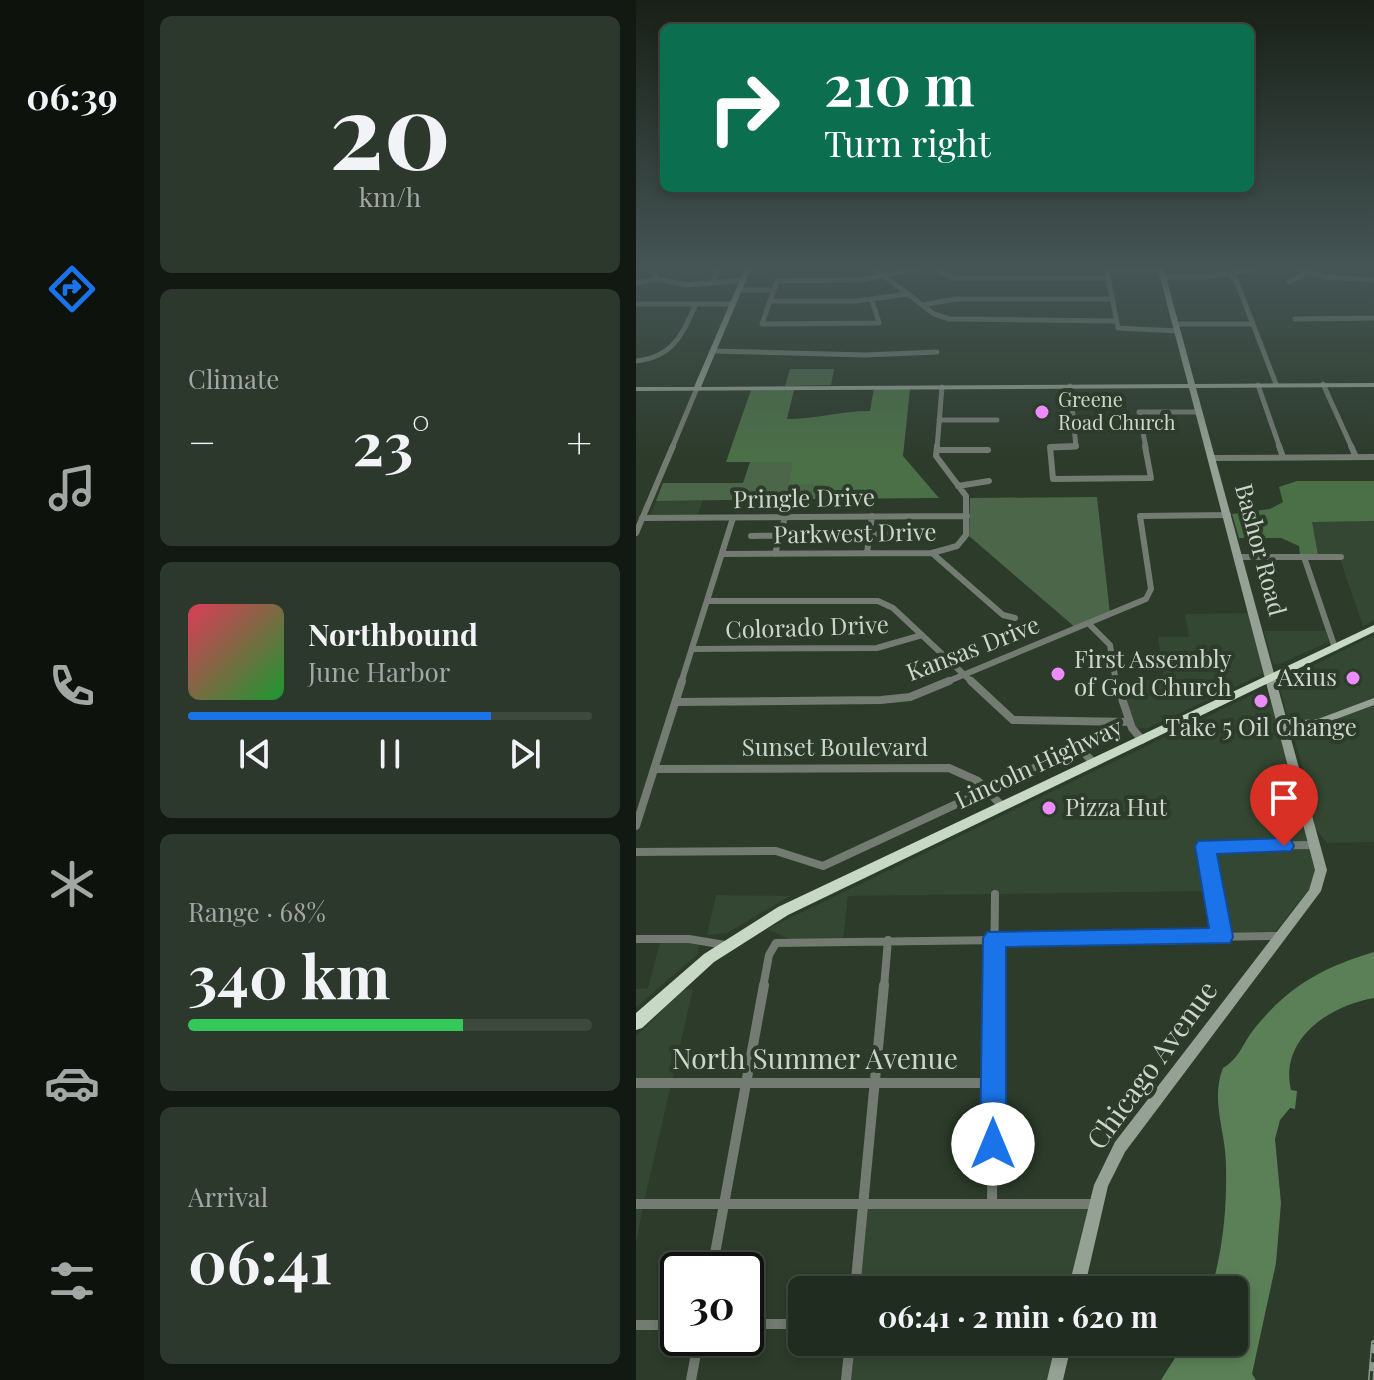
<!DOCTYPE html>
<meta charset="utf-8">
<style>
:root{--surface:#212c20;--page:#2d382d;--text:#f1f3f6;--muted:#a2a7a5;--line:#3e483e;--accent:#1a73e8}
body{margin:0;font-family:"Playfair Display",serif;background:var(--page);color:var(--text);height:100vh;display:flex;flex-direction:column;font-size:30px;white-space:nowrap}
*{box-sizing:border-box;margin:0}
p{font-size:26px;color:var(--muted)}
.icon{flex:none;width:44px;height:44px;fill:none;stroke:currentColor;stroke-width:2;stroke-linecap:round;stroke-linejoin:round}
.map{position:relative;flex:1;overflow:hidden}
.panel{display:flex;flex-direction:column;gap:16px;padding:16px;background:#121812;width:492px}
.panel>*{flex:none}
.top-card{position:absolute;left:24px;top:24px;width:594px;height:168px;border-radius:12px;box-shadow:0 4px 12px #0003,0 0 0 2px var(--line);background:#0b6e4f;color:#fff;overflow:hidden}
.speed{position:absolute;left:24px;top:1252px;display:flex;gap:16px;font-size:40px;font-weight:700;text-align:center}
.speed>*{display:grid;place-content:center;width:104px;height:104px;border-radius:50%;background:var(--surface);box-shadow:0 4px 12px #0003,0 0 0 2px var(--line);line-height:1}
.speed .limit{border:4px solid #111;border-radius:12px;background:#fff;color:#111}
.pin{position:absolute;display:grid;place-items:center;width:68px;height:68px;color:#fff;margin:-82px -34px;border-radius:50% 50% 50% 0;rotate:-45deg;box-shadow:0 0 8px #0007}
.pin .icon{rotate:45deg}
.me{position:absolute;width:88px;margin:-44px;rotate:0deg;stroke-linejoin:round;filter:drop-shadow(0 0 6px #0008)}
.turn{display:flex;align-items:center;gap:28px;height:168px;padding:0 32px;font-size:36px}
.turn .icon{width:104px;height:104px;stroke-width:2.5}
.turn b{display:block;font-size:56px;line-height:68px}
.big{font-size:60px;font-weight:700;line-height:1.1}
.panel .widget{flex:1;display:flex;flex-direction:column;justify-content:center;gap:12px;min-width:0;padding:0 28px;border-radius:12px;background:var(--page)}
.panel .dial{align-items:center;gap:0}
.dial b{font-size:104px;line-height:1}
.song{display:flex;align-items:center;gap:24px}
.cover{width:96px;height:96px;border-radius:12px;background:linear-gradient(135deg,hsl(350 70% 55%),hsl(130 70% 35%))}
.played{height:8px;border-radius:4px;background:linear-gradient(90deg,var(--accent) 75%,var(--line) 75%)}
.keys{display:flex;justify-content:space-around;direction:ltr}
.heat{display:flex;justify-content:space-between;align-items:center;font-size:44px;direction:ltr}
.charge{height:12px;border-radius:6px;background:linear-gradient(90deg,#34c759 68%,var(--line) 0)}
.trip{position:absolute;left:152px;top:1276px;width:460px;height:80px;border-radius:12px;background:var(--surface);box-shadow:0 4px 12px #0003,0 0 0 2px var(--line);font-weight:700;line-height:80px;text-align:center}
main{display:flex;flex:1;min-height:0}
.dock{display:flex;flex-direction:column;width:144px;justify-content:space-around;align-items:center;background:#0d120d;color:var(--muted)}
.dock .icon{width:56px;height:56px}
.dock .on{color:var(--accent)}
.dock b{font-size:36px;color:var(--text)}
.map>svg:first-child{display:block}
.built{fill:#344732}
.green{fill:#4c6649}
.forest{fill:#4b7047}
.water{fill:#5b8057}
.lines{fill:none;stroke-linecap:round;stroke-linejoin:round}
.street-far3{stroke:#737b72;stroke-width:5}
.street-far2{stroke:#737b72;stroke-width:6}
.street-far1{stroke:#737b72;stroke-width:8}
.street{stroke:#737b72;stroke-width:10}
.secondary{fill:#95a194;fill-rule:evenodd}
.highway{fill:#c7d9c5;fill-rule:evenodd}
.rail-casing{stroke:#8e998d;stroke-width:6}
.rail{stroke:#2c3b2a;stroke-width:3;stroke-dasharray:9;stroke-linecap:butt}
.route{fill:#1a73e8;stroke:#114b97;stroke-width:2}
.poi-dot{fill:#ec8cfa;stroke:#2c3b2a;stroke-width:3}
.labels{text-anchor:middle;stroke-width:8;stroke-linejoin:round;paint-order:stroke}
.far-poi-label{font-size:20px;fill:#cdd6cc;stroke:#2c3b2a;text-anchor:start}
.street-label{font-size:24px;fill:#cdd6cc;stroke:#2c3b2a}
.poi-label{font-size:24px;fill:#cdd6cc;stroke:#2c3b2a;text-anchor:start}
.near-street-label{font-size:28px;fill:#cdd6cc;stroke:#2c3b2a}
</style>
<main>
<nav class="dock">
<b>06:39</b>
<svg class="icon on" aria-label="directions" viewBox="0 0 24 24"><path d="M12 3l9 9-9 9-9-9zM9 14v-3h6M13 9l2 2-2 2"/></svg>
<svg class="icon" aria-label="music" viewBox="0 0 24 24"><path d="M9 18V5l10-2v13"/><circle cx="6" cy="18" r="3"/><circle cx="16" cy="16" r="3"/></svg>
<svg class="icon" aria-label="phone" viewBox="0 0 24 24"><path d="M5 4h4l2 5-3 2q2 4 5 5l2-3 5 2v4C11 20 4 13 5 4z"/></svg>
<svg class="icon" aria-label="climate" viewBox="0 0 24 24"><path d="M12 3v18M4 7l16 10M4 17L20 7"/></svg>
<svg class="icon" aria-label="car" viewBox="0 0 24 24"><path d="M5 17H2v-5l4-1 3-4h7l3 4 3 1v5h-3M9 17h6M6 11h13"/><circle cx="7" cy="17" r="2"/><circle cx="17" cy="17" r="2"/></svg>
<svg class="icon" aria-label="filters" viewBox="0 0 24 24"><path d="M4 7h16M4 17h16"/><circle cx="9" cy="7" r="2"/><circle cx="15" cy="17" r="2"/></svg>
</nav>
<section class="panel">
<div class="widget dial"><b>20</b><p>km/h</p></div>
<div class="widget"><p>Climate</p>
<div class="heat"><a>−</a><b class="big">23°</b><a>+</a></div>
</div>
<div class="widget">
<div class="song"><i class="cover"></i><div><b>Northbound</b><p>June Harbor</p></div></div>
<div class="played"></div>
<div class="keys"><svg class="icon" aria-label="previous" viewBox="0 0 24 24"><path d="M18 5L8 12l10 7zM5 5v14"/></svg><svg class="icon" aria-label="pause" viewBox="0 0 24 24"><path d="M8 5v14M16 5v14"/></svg><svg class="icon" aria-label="next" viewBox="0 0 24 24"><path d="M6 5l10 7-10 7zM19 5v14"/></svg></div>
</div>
<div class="widget"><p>Range · 68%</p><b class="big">340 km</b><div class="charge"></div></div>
<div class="widget"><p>Arrival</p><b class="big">06:41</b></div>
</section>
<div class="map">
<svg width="738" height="1380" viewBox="0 0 738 1380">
<rect width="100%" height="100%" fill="#2c3b2a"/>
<path class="built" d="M738 481V620L727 626 704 559 682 555 675 521Z
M20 501H67L61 515H14Z
M614 613 627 674 510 729 500 727 484 681 528 680 522 637H553L549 614Z
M628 631H690L693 642 641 665 637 663Z
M738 635V842L691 843 679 828 673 789 642 683Z
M622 692 633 696 681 869 677 884 639 932H589L577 891 212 896 207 940H155L131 929Z
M80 895 154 896 91 933 71 935Z
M54 942 63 945 62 954 0 1007V989L12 988 24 943Z
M57 989 7 1206 0 1244V1036L47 990Z
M227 1204 458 1205 440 1290H219Z
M214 1342H428L419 1380H210Z"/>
<path class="green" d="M154 369H198L195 385 149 386Z
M114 462H157L177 484 174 499 20 501 27 483H107Z
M461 497 474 614 440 628 333 536 334 498Z"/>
<path class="forest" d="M238 388 274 389 267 456 303 498 174 499 177 484H153L157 462H90L115 390H158L151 419C180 419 205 411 234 411Z
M661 481H738V521L676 522 682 555H664L663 546 645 538H603L596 514 634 509 647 502 643 487Z"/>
<path class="water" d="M738 952V998C693 1006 643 1039 655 1090L661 1091 659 1109 654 1108 644 1120 639 1139 645 1203 640 1263 616 1374 620 1380H525L549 1342H598V1290H575C587 1250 591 1208 590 1166 590 1131 574 1101 587 1068 603 1059 607 1043 618 1029 653 986 685 968 738 952Z"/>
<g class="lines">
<path class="street-far3" d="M15 266 21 279 51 285 108 280
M72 266 82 271 77 281
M235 266 298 314 314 319 480 321
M293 266 318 278H472
M470 266 482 328 542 331
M652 266 690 277 738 280
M470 269H525
M593 274 600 280 640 384
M527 277H569L639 266
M653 282 671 273
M0 283 21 279
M103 290H138
M236 300 243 323 126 324 141 281 223 280 294 266
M134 301H221L271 294
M0 304H97
M287 305 319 299H476
M659 319 738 318
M540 324H617
M77 351 229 355 301 352
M0 361C37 357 46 335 60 304
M687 384 716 448
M622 385 644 448
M303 420H361
M36 448 61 388
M301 448 306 387
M414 448 440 447 434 386
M510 448 503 412H564"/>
<path class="street-far2" d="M440 446 414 447 417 479 515 478 509 446
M643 446 647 457
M715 446 720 457
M301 450H352
M576 458 738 457
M322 486 353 481
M6 518 331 516
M0 533 37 446
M199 535 269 534
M115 536 179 535
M231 553 236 516
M296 553 367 615 379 618
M86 554 296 553 321 546 330 535V496L300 456 301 446
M139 554 149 517
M603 557H705
M668 557 699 648
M72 601H242L257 608 337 683
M454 625 474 645 480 683
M56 649 241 648 286 635
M45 683 97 518
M308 683 510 599 515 589 504 516 592 515"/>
<path class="street-far1" d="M335 681 377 720 493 722
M480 681 496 728 506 740
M40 702 245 700 274 697 313 681
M19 769 313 768 342 781 366 806
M0 826 46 681
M0 852 140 851 187 866 437 750 447 752 458 763
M586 937 569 846 679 845
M0 939H53L89 945
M127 987 133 955 140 943 642 936
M248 987 252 940
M358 987 359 894"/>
<path class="street" d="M0 1083H357
M0 1204H459
M356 1204 358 985
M76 1270 128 985
M219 1290 248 985
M110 1324H166
M0 1325H42
M55 1380 63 1338
M210 1380 214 1342"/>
<path class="secondary" d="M110 266H116L65 387 552 384 521 266H527L559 384 738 383V387L560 388 651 721 682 719 738 698V705L687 724 652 728 691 870 685 891 489 1152 472 1186 448 1290H432L458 1185 479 1142 673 890 679 870 553 388 0 391V387H58Z
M420 1342H436L427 1380H411Z"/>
<path class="highway" d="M738 625V632L152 915 78 962 6 1028 0 1030V1013L68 954 142 907Z"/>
<g class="rail-casing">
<path id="rail" d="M735 1380 738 1343"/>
</g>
<use href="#rail" class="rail"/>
</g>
<linearGradient id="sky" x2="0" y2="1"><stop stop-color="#182017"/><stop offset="0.58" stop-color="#455555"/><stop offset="1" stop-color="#455555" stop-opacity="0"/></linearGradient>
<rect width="738" height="460" fill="url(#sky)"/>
<path class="route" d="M648 838 655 840 658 846 655 851 581 854 597 937 594 943 370 947V1144L366 1152 357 1156 348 1152 344 1144 347 938 351 932 573 928 559 846 562 841Z"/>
<g class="poi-dot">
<circle cx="406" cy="412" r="8"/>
<circle cx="422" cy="674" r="8"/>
<circle cx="717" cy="678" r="8"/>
<circle cx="625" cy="701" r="8"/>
<circle cx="413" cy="808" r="8"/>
</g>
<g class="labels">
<g class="far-poi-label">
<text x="422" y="407">Greene<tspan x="422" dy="23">Road Church</tspan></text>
</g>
<g class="street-label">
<text transform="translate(168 499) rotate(-1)" y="8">Pringle Drive</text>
<text transform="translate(219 534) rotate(-1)" y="8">Parkwest Drive</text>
<text transform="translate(624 550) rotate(75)" y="8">Bashor Road</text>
<text transform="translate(171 628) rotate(-2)" y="8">Colorado Drive</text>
<text transform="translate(337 649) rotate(-21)" y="8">Kansas Drive</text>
<text x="199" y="756">Sunset Boulevard</text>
<text transform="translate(403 764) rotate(-25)" y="8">Lincoln Highway</text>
</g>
<g class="poi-label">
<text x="438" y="668">First Assembly<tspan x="438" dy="28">of God Church</tspan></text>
<text x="701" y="686" text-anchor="end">Axius</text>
<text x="625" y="736" text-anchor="middle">Take 5 Oil Change</text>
<text x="429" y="816">Pizza Hut</text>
</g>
<g class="near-street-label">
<text x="179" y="1069">North Summer Avenue</text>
<text transform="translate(516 1065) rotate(-54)" y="10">Chicago Avenue</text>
</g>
</g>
</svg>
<div class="speed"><div class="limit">30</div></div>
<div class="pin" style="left:648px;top:846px;background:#d93025"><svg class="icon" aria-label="arrive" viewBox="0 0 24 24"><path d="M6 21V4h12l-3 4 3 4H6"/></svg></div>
<svg class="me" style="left:357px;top:1144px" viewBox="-20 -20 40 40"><circle r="19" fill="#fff"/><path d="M0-13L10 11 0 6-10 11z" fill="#1a73e8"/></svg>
<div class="trip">06:41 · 2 min · 620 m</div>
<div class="top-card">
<div class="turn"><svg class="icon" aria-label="right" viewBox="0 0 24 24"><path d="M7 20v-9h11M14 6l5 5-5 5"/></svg><div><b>210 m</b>Turn right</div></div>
</div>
</div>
</main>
